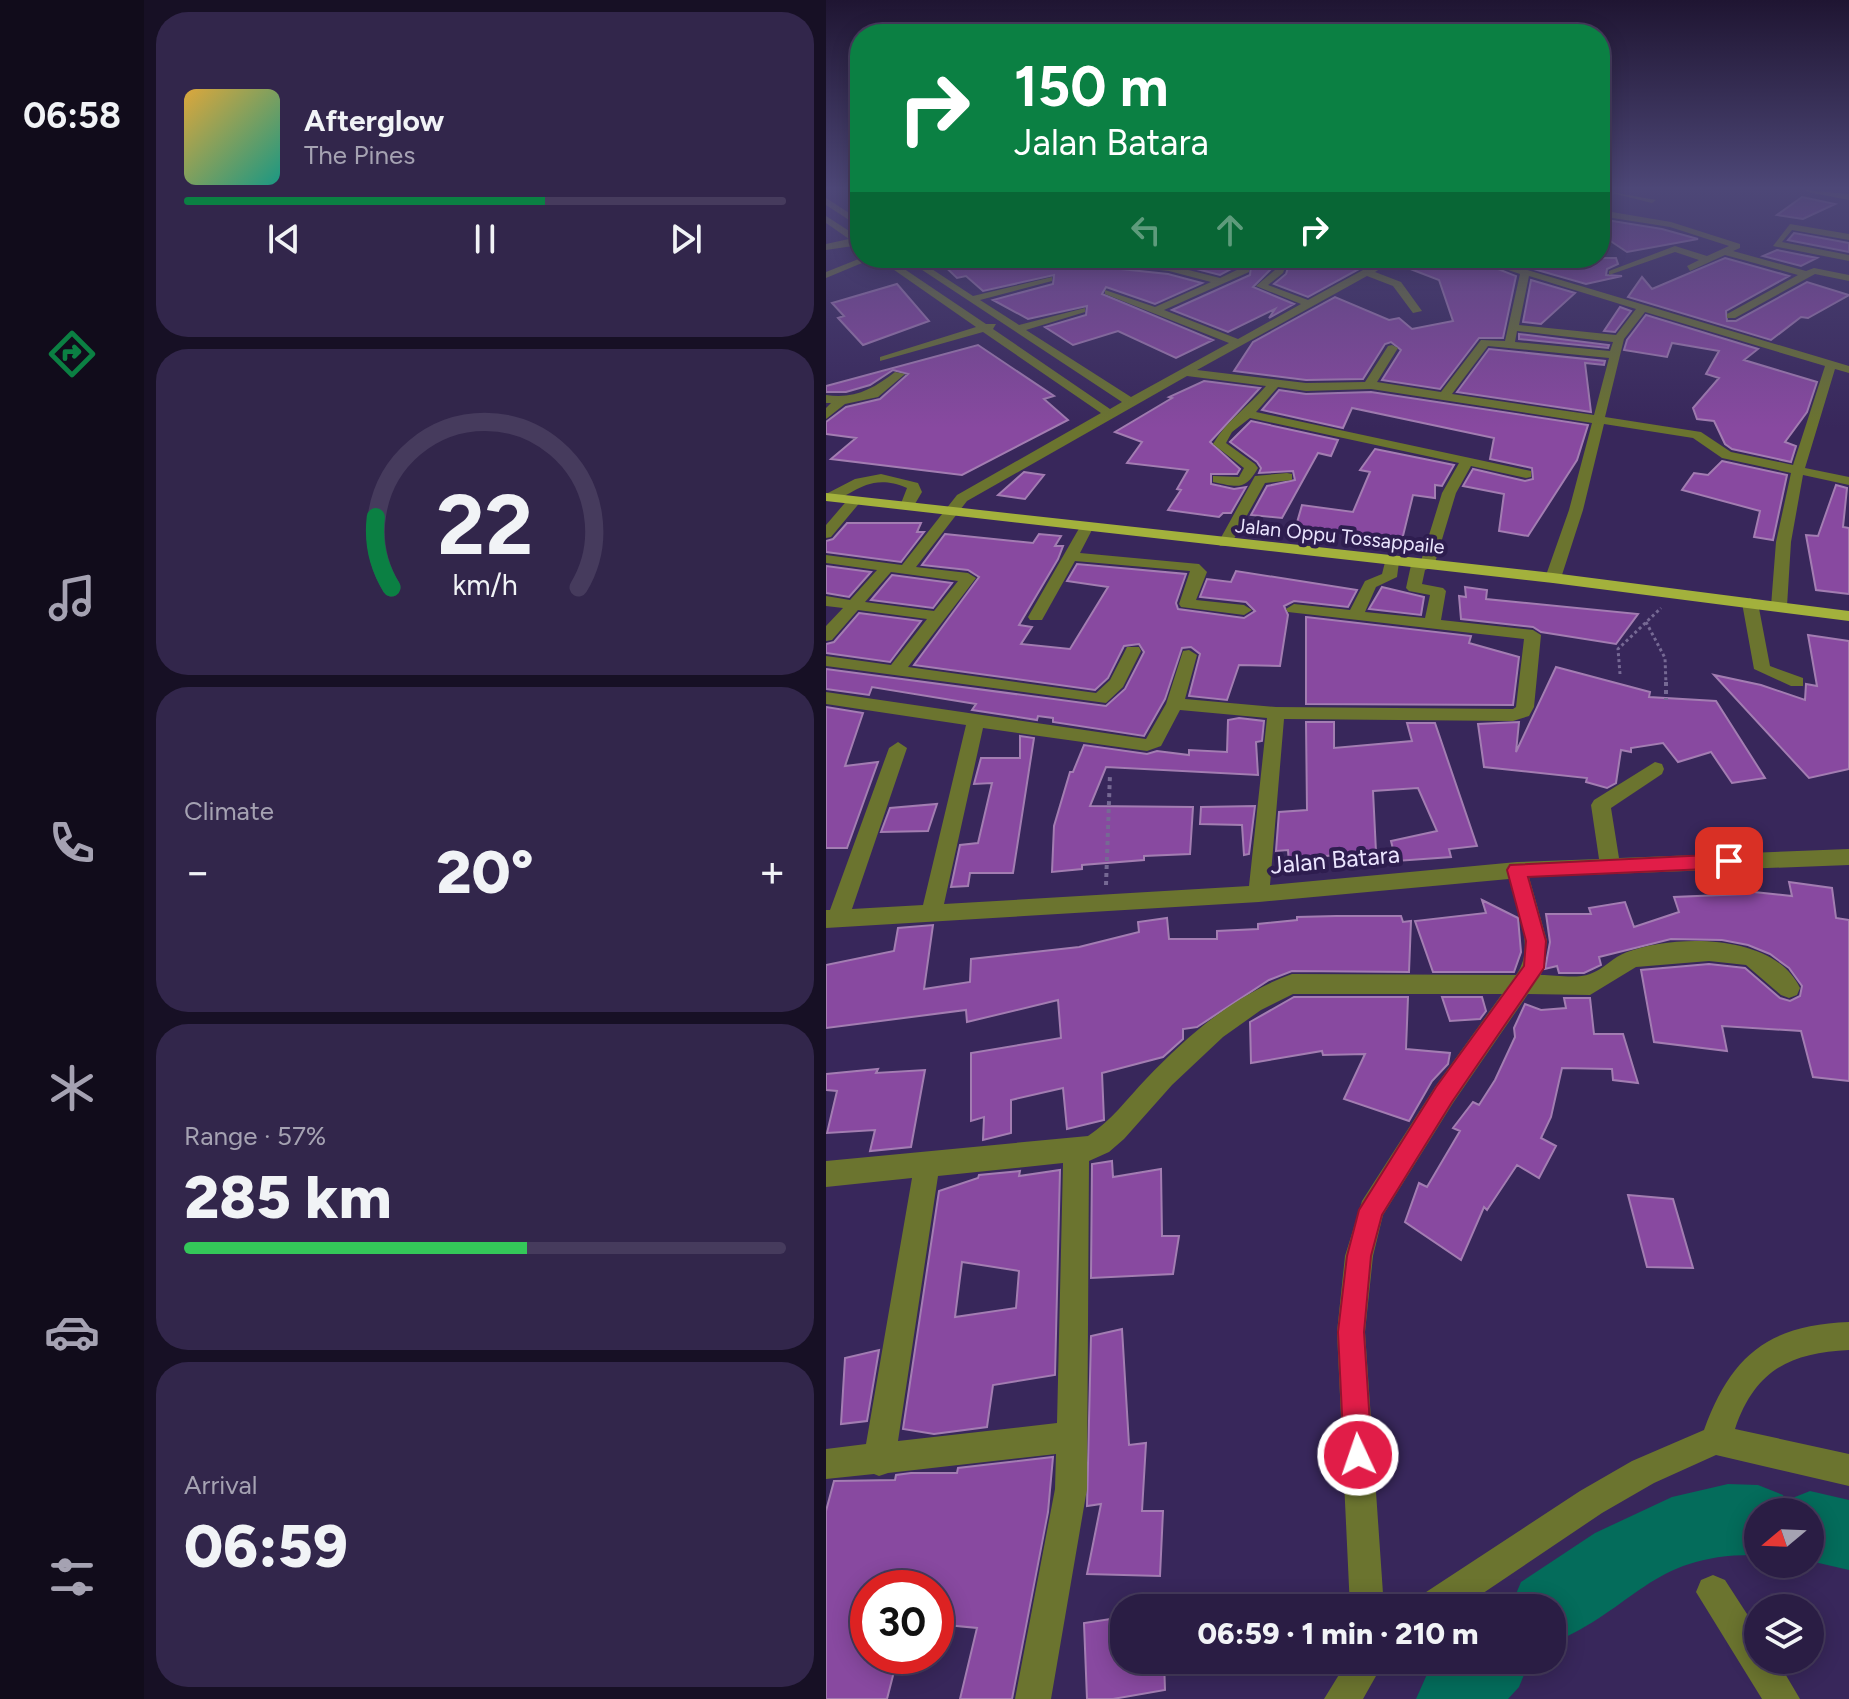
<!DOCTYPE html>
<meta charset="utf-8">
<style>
:root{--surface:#2a1d44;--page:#32264b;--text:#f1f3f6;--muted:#a5a2b2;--line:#463b5d;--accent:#0b8043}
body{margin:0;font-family:Figtree,sans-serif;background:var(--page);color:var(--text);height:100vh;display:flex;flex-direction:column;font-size:30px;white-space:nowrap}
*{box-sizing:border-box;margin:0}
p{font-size:26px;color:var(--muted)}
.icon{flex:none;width:44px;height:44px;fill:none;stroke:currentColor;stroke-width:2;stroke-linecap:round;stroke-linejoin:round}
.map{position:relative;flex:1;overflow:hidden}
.side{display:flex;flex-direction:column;gap:12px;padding:12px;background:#171025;width:682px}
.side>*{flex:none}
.top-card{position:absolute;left:24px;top:24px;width:760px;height:244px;border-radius:32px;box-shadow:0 4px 20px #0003,0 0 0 2px var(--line);background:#0b8043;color:#fff;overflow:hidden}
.needle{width:52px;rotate:251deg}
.controls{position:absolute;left:918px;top:1498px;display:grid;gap:16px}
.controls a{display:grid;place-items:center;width:80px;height:80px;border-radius:50%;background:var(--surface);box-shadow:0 4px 20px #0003,0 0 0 2px var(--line);font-size:40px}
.speed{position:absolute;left:24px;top:1570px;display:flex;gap:16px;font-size:40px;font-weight:700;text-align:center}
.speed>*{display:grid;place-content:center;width:104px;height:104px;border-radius:50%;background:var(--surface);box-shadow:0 4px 20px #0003,0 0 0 2px var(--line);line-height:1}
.speed .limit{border:12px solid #d22;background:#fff;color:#111}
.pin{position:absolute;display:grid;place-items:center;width:68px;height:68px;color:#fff;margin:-34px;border-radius:16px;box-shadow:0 4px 12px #0006}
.me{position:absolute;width:88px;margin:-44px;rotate:357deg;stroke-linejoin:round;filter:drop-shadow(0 0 6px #0008)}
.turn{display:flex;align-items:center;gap:28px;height:168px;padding:0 32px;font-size:36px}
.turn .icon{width:104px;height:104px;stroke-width:2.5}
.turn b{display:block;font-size:56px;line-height:68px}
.lanes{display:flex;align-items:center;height:76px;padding:0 32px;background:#0003;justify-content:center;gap:40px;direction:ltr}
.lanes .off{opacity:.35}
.big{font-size:60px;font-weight:800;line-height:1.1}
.side .tile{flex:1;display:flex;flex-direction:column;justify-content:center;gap:12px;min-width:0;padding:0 28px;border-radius:32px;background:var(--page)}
.side .dial{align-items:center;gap:0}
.dial svg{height:208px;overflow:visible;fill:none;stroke:var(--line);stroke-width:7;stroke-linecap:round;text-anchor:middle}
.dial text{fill:var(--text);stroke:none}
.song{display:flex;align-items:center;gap:24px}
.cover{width:96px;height:96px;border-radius:12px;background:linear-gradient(135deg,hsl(40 70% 55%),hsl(170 70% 35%))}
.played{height:8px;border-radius:4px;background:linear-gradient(90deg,var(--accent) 60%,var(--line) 60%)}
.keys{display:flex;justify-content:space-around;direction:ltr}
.heat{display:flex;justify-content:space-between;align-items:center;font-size:44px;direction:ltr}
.charge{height:12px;border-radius:6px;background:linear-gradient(90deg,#34c759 57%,var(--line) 0)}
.trip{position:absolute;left:284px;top:1594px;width:456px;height:80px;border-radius:32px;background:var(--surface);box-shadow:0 4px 20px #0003,0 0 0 2px var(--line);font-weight:800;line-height:80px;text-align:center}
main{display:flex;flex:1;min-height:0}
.tab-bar{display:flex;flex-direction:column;width:144px;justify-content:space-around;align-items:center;background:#110c1b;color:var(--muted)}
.tab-bar .icon{width:56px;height:56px}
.tab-bar .active{color:var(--accent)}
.tab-bar b{font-size:36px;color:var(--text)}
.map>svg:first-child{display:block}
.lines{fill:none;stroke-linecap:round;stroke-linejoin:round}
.river{fill:#046c5b;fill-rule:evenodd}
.building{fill:#8849a0;stroke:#a37db2;stroke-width:2;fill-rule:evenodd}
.path-far1{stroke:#766994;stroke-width:3;stroke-dasharray:3 3;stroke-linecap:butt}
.path{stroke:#766994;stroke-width:4;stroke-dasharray:4 4;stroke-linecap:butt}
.minor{fill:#6b742f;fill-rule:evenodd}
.major{fill:#a3b13c;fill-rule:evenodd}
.route{fill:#e11d48;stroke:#92132f;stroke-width:2}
.labels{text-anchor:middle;stroke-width:8;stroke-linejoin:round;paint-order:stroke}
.far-street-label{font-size:20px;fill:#eae4fe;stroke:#2e1d4f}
.street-label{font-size:24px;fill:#eae4fe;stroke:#2e1d4f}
</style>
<main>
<nav class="tab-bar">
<b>06:58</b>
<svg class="icon active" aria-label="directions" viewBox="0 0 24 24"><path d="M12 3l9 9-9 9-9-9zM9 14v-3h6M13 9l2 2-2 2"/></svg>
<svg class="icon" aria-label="music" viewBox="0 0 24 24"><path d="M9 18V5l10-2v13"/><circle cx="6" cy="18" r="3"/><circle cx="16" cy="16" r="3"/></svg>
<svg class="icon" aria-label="phone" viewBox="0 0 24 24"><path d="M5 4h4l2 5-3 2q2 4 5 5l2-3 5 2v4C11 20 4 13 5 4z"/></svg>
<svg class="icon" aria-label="climate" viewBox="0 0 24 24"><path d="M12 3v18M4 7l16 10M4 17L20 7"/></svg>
<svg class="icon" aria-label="car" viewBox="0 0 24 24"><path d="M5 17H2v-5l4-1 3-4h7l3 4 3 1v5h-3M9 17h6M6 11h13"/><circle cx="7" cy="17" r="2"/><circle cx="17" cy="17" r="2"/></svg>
<svg class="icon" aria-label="filters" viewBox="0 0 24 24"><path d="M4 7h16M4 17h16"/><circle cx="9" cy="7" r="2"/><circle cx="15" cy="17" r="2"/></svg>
</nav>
<section class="side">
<div class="tile">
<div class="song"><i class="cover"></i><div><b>Afterglow</b><p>The Pines</p></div></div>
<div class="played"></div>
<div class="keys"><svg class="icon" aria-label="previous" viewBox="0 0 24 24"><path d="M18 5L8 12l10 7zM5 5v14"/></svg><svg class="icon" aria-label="pause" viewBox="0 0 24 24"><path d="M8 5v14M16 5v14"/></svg><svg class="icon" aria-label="next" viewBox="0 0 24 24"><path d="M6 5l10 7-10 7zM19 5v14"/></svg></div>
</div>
<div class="tile dial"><svg viewBox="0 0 100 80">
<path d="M14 69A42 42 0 1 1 86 69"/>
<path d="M14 69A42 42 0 0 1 8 42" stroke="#0b8043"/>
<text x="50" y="56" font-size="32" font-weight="700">22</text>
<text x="50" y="72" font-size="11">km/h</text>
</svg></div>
<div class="tile"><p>Climate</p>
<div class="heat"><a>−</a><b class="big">20°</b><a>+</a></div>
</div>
<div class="tile"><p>Range · 57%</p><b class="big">285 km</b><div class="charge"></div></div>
<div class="tile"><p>Arrival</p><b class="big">06:59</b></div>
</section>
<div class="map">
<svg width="1023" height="1699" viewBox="0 0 1023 1699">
<rect width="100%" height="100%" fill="#38275b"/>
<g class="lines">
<path class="river" d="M902 1484 932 1485 957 1495 959 1501 984 1491 1023 1500V1570L984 1561V1512H932V1555C824 1553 811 1608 726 1643V1608H684L695 1582 769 1533 846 1497Z
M613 1660H704L693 1687 682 1699H590L602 1672Z"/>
</g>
<path class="building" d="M976 197 1009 204 977 219 951 215Z
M774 219 836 229 872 239 801 252 774 234Z
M968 233 1023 243V252L962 240Z
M951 250 991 258 975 266 937 256Z
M110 258 219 261 342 274 376 283 329 304 280 287 276 294 387 340 350 358 292 331 247 345 219 327 260 315 261 306 202 319 167 300 227 284 228 275 157 291 140 276 131 278Z
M273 258H396L407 268 394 275 343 262Z
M415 258H449L446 268 427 287 468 304 443 318 449 309 402 332 346 310 424 275 425 266Z
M465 258H553L482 297 448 284 460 274Z
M574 258H644L690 276 677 338H653L614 389 556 380 575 350 565 342 559 344 537 379 480 380 408 371 427 342 509 297 563 320 573 318 586 329 627 321 613 280 569 263Z
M725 258H790L792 264 781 269 780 275 796 276 760 284 704 268Z
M899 258 963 276 900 311 901 321H910L981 282 1023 295 982 318 975 317 945 340 802 297 816 277 826 289Z
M705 280 749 293 715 324 697 322Z
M71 284 103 321 37 345 12 318 18 316 6 303Z
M794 307 805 311 789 332 778 331Z
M820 315 932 349 918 360 991 382 981 412 959 442 970 446 965 462 906 449 899 444 888 421 871 419 867 408 893 378 880 374 893 351 846 343 841 357 798 350 801 340Z
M693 334 783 345 782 348 693 339Z
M152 345 228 396 218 399 242 420 136 475 5 459 30 438 0 434V422L20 407 54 399 82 374 67 370 44 385 20 392H0V386Z
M663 349 779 361 778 365 759 363 765 412 631 392Z
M378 381 434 388 384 442 414 469 411 474H385V484L408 489 420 487 405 513H397L393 517 342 510 355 490 351 489 362 470 301 463 316 442 289 432 346 398 343 397Z
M453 390 480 394 545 392 762 425 751 460 702 536 673 531 678 494 637 486 647 469 699 481 707 479 706 468 664 459 668 438 526 408 517 428 436 410Z
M425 421 512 440 505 456 492 453 456 518 425 515 441 486 469 480 467 471 433 473 435 468 431 462 404 442Z
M549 449 628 465 616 486 609 485V498L587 495 576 540 470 526 476 505 527 512 544 472 534 470Z
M896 461 961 475 947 540 928 537 934 511 856 490 868 473 882 475Z
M198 472 218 475 199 499 172 495Z
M1010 485 1021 488 1017 527 1023 528V594L990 590 980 535 992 536Z
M21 523H95L91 532H98L75 562 0 552V541L7 539Z
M119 534 207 543 213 534 235 536 229 546H237L232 559 193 625 206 627 195 644 244 649 282 587 241 581 251 564 360 574 350 603 352 609 418 618 429 611 420 602 374 597 381 579 405 582 410 571 531 590 522 607 468 601 458 606 462 615 454 666 413 665 401 700 363 696 374 654 365 647 356 648 339 699 318 736 227 722V718L212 716 211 720 146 710 150 704 46 687 43 695 0 689V669L280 706 299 689 318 652 313 644 298 646 282 678 269 690 88 665 153 577 142 570 96 565Z
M0 566 45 572 23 597 0 593Z
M66 575 126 583 107 608 45 600Z
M556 587 598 597 595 615 543 609Z
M639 587 661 590 660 599 812 614 790 644 715 632 707 627 635 619 633 596 640 597Z
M33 613 95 621 64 662 0 653V644L8 642Z
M480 617 645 636 643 643 693 657 687 705 480 704Z
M982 635 1023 641V769L983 778 888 675 935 685 979 700 980 684 991 686Z
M730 667 824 692 823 697 890 701 939 778 906 783 885 752 852 762 837 743 805 748V752L795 750 790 783 781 788 760 782 761 778 658 767 652 724 693 722 690 752Z
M0 707 37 713 19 766 52 762 21 848H0Z
M413 718 438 721 436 741 430 742 432 775 280 767 264 806 367 807 364 854 318 856V860L256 865V869L226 872 228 826 244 772H247L258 745 321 754 331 751 363 755V750L401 752 402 720Z
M480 722H508V748L586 741 581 723H609L651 846 623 849 625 857 570 861 565 841 611 831 592 788 547 791 550 852 487 857 488 864 463 865 462 850 450 851 453 812 481 810Z
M194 736 208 738 187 873H144L142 886 125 887 134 845 152 843 166 783 148 784 155 758H194Z
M111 804 102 831 55 832 64 808Z
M429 806 423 854 418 855 416 825 374 824 375 807Z
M963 882 1006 888 1010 918 1023 920V1081L987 1077 975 1031 896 1026 901 1051 828 1042 815 970 883 964 919 968 954 998 964 1001 974 996 976 986 963 968 944 954 922 945 896 940 845 939 773 957 775 965 758 973H733L731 966 719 969 724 942 720 914H765L763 908 799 902 808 927 853 912 848 897 919 894 918 891 966 896Z
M656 900 692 918 695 952 688 972H607L589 921 660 913Z
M510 916H575L577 922 585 921 583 972 466 971 443 980 371 1027 357 1029V1039L337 1057 276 1073 278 1120 241 1129 237 1088 185 1100V1133L157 1140 158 1117 145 1121V1053L235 1038 232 1000 141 1022 140 1010 0 1028V965L68 951 72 928 107 925 98 989 144 982 145 959 253 947 313 932 312 922 341 918 343 939H391V931L432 929V924L471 920V917Z
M468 997H582L580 1049 624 1053 622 1064 606 1081 583 1121 518 1099 539 1054 497 1055 496 1051 425 1063 424 1022Z
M616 997H656L660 1011 654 1019 624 1021Z
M738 998H764L768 1034H797L812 1083 787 1080 786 1069 736 1068 725 1117 715 1138 730 1146 713 1178 691 1165 661 1210 658 1207 635 1260 579 1222 593 1183 601 1187 634 1131 627 1128 647 1102 653 1105 669 1080 689 1037 688 1028 699 1004 715 1010 740 1008Z
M52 1069 50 1073 99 1070 85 1147 44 1151 49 1130 1 1133 11 1091 0 1090V1074Z
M286 1161 287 1177 335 1169 336 1236H353L347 1274 265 1278 266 1164Z
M234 1170 229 1375 167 1385 161 1427 108 1434 77 1429 113 1191 152 1178 153 1175 194 1171 193 1176ZM136 1262 193 1271 190 1308 129 1317Z
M802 1195 847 1199 867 1268 821 1267Z
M296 1329 303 1445 320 1443 316 1511H337L334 1576 261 1574 275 1504 261 1506 265 1336Z
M53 1350 41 1421 15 1424 19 1358Z
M227 1457 222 1512 186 1699H134L151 1628 110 1624 107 1582 42 1585V1656H72L61 1699H0V1511L8 1481 69 1480 70 1475 85 1473H131L132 1468Z
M298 1617V1660H338L339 1690 287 1699H261L258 1623Z"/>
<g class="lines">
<path class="path-far1" d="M820 622 839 658 840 684
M794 674 792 649 835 608"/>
<path class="path" d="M840 682V700
M280 885 284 774"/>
<path class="minor" d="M774 190 830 200 826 203Z
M978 190 1023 194V200L982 192Z
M0 198 34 220V227L0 205Z
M774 210 845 222 914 244V248L907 251 980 271 988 268 1023 275V281L989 274 909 318H901V314L972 275 899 255 864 271 861 266 873 260 849 252 783 275V271L849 246 881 256 903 246 844 227 774 216Z
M0 216 34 238V245L0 250V244L23 239 0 223Z
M964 224 1023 234V240L966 230 956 242 1023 255V261L947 246Z
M35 258H48L0 278V272Z
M51 258H62L160 324H170L167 329 284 409 296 402 78 258H89L147 296 226 277V281L154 300 193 325 259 308V312L200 330 305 397 403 343 279 294V290L329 307 385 282 343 271 220 258 343 265 394 278 413 269 399 258H410L423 268V272L338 310 412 339 475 304 430 286 449 270 452 258H462L457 273 442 285 482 300 559 258H571L549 272 575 282 596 311 587 313 567 286 541 276 371 370 480 383 539 382 562 346 566 345 572 348 551 382 615 392 655 340 679 341 694 274 647 258C661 258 676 266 688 264 700 262 709 258 722 258L695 268 1023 366V373L1009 369 979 468 1023 477V485L977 475 965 542 961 606 953 611 945 606 950 542 965 473 896 458 867 438 778 424 757 510 735 578 727 583 719 578 743 510 766 423 545 389 480 391 452 387 430 412 705 471V477L700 478 645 466 630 493 608 566 599 570 596 584 617 588 620 591 615 620 707 630 715 635 708 707 703 716 687 721 458 719 444 885 691 862 773 859 765 805 768 800 829 762 836 764 838 769 836 774 785 808 793 858 1023 849V865L703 877 721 941 715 975C729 975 751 979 764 974 778 969 787 957 801 952 850 934 948 933 974 988L971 995 963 998 955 995 920 965 883 961 810 967 764 995 702 994 627 1103 557 1215 547 1256 539 1332 558 1608H524L511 1332 519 1256 536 1201 609 1087 676 994H467L435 1010 397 1037 346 1085 298 1139 283 1152 263 1161 261 1489 225 1699H189L229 1489 230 1454 62 1473 53 1476 48 1474 0 1479V1449L40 1444 86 1178 0 1187V1161L262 1136C285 1121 301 1099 320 1079 362 1035 408 995 466 974L690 975C710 948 691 908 683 879L433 902 0 928V910H4L63 748 72 742 81 748 26 909 97 905 140 725 0 704V692L320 739 340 704 357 651 363 650 371 655 359 699 450 707 687 709 690 707 698 639 462 612 460 609 468 604 524 610 539 581 556 574 559 562 566 558 573 562 571 577 550 587 539 612 599 618 604 595 583 591 580 588 585 565 595 561 616 493 633 463 424 418 406 432 400 443 429 464 432 468C419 491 412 487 387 482V476L413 477 418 468 387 444C400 421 423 406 440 386L361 376 141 501 90 567 142 573 150 578 82 667 270 693 284 680 301 647H313L315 651 297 687 280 703 0 666V656L65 665 101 619 32 610 6 640 0 641V626L17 608 0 606V596L24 600 51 570 0 563V555L76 565 131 495 275 413 157 332 54 361V357L150 327ZM703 276 810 309 790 335 693 325ZM819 312 999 366 967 465 905 452 875 432 779 417 798 339ZM691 331 787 342 784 351 689 342ZM662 346 783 358 768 415 626 394ZM65 572 132 581 108 611 39 602ZM354 710 441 718 423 886 118 904 157 728 321 751 335 746ZM237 1163 231 1423 72 1441 112 1176Z
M69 372 79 374 52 397 19 404 0 419V408L5 403H0V395C29 399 47 389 69 372Z
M461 473 466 474V480L439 483 404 546H394L392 543 429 476Z
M55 474 92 483 96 492 86 509 74 506 81 488C37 469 23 504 0 500V494L29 479Z
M24 497 36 500 5 537 0 538V525Z
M260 524 267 528 254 553 373 564 381 572 370 600 418 605 426 610 418 615 355 607 353 604 364 571 249 561 216 620H204L202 617 255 525Z
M924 598 932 603 944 666 977 678V686H965L928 669 916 603Z
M1023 1322V1350C964 1353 929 1370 909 1429L1023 1454V1486L890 1455 828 1483 776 1513 635 1608H589L594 1596 754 1491 806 1461 878 1430C905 1355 943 1325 1023 1322Z
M887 1575 899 1580 932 1631V1660H951L974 1699H936L870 1592 875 1580Z
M522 1660H559L537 1699H498Z"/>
<path class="major" d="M0 493 727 573 1023 611V621L727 583 0 501Z"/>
</g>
<linearGradient id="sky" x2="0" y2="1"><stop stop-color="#1f1532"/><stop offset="0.44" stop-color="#4d4777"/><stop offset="1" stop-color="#4d4777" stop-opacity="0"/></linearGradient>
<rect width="1023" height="428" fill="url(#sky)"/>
<path class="route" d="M903 854 913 861 903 868 702 877 720 941 718 968 626 1102 556 1215 545 1256 538 1332 546 1455 542 1465 532 1469 522 1465 518 1455 512 1332 521 1256 533 1210 610 1087 698 966 700 941 681 870 684 865Z"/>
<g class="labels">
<g class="far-street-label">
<text transform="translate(514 536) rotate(6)" y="7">Jalan Oppu Tossappaile</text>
</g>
<g class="street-label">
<text transform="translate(509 860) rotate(-5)" y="8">Jalan Batara</text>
</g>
</g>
</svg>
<div class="controls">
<a><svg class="needle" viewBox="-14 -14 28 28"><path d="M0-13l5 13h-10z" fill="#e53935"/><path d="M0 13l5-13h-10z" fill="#a5a2b2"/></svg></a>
<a><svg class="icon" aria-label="layers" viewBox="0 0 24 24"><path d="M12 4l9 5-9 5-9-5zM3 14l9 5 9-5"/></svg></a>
</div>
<div class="speed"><div class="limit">30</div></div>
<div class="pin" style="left:903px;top:861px;background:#d93025"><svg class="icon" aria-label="arrive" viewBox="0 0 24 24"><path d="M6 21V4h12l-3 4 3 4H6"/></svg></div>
<svg class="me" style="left:532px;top:1455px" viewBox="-20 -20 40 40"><circle r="17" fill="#e11d48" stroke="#fff" stroke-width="3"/><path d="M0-11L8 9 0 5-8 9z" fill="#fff"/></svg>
<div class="trip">06:59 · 1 min · 210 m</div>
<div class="top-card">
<div class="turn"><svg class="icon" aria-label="right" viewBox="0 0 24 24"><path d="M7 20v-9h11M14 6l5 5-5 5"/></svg><div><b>150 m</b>Jalan Batara</div></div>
<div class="lanes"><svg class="icon off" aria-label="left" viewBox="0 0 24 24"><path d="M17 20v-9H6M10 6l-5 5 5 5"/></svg><svg class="icon off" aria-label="ahead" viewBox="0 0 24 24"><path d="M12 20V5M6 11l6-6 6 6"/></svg><svg class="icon" aria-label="right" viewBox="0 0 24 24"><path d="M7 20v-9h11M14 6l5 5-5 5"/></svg></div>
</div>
</div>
</main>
